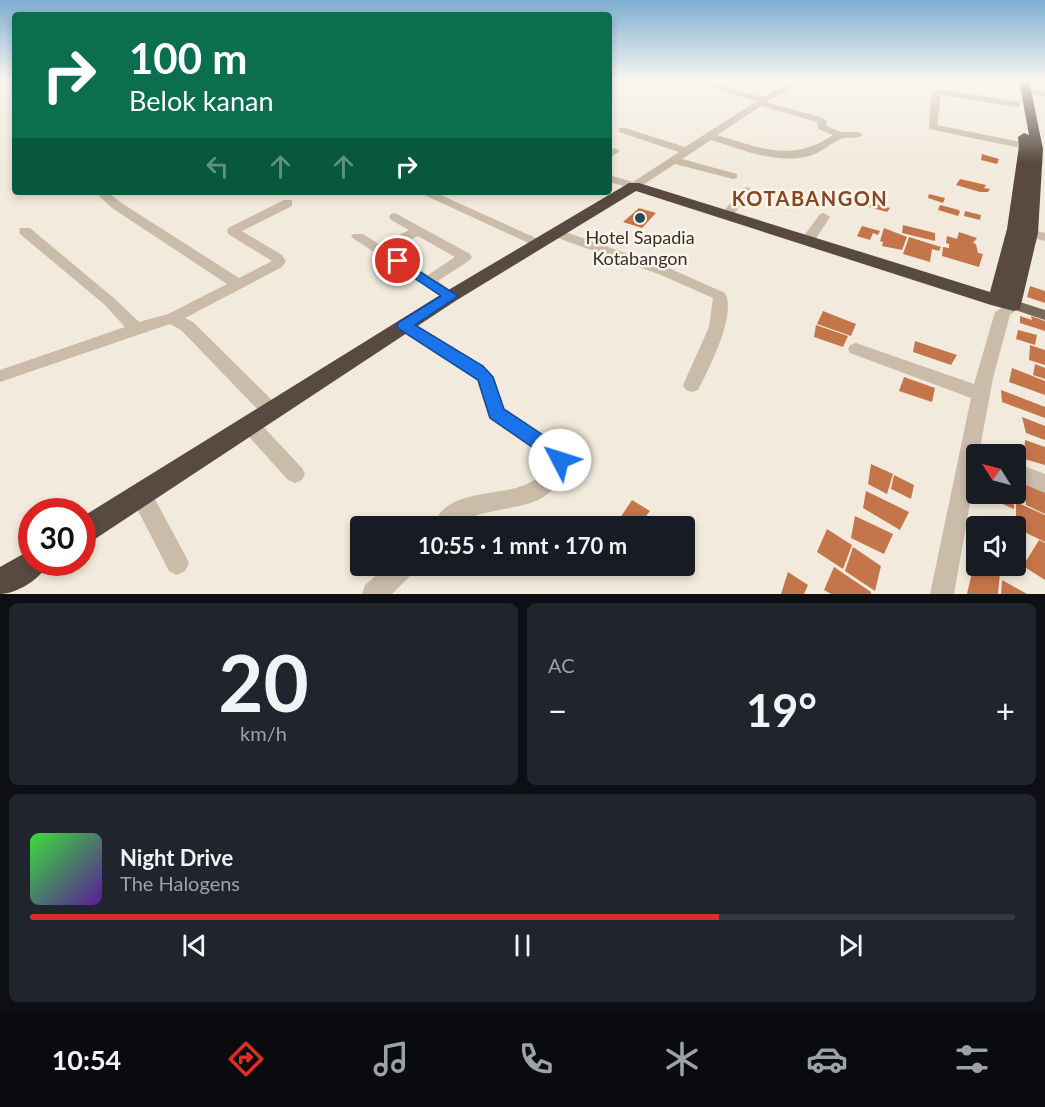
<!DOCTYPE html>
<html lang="id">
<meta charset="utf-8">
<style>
:root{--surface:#171b24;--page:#20242c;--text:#f1f3f6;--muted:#9ea1a6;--line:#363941;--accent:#d93025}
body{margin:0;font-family:Lato,sans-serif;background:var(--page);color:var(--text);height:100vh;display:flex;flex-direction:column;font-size:22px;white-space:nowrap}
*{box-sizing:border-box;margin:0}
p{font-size:20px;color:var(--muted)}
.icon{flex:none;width:33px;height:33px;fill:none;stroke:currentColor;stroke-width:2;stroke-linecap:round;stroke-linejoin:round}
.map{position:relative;height:594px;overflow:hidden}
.panel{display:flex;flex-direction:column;gap:9px;padding:9px;background:#0d0f14;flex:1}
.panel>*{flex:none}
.banner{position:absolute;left:12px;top:12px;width:600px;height:183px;border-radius:6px;box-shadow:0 3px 9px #0003;background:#0b6e4f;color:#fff;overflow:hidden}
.needle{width:39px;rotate:306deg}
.buttons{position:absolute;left:966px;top:444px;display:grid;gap:12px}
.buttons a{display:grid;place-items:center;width:60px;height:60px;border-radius:6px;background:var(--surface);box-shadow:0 3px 9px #0003;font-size:30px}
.speed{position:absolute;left:18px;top:498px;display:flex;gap:12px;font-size:30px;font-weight:700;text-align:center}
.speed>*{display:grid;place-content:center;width:78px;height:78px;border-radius:50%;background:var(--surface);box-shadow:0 3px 9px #0003;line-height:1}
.speed .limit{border:9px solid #d22;background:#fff;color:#111}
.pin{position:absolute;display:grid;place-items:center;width:51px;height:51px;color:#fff;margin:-26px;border:3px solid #fff;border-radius:50%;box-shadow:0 2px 6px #0007}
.me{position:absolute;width:66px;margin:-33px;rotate:310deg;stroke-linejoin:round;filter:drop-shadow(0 0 4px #0008)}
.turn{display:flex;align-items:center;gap:21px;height:126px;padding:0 18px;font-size:27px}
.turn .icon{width:78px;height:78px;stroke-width:2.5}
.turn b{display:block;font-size:42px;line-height:51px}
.lanes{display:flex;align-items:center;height:57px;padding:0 18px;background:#0003;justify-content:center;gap:30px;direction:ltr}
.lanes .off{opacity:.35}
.big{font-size:45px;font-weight:700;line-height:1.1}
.panel .card{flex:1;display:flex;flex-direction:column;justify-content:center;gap:9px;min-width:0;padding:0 21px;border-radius:9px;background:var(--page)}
.panel .dial{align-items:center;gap:0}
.dial b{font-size:78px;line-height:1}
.song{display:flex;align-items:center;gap:18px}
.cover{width:72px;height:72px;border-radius:9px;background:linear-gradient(135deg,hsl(120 70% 55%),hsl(270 70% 35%))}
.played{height:6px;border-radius:3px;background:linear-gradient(90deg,var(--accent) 70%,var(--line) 70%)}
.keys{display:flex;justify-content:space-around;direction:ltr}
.heat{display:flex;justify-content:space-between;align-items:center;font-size:33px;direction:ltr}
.panel .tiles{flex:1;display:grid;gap:9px;grid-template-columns:1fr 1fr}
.card:last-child{grid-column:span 2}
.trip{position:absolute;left:350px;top:516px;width:345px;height:60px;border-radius:6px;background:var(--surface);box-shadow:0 3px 9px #0003;font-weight:700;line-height:60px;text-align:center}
.dock{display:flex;height:96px;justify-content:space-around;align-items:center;background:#090b0e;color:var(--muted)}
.dock .icon{width:42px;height:42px}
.dock .selected{color:var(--accent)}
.dock b{font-size:27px;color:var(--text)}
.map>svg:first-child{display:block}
.building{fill:#c4754a}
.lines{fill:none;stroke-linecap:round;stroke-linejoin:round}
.minor{fill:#cabca9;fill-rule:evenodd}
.major{fill:#79685a;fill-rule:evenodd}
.highway{fill:#584a40;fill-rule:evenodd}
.route{fill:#1a73e8;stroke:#114b97;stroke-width:1.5}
.poi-dot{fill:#1f4e58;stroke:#faf4ea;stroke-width:2}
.labels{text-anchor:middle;stroke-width:5;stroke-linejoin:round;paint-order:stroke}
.poi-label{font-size:18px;fill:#372f29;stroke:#faf4ea}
.far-district-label{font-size:20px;font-weight:bold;letter-spacing:1.5px;fill:#854623;stroke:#faf4ea}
</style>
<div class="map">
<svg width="1045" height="594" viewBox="0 0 1045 594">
<rect width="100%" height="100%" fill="#f2ebdd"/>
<path class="building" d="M982 154 999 159 997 164 981 160Z
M960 179 986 185 984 188 990 189 988 192H980L956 185Z
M929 194 945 198 943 203 928 198Z
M872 202 890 208 887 212 869 207Z
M940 205 959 210 960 212 958 216 938 210Z
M639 208 656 213 642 228 623 222Z
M965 211 981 215 980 220 964 216Z
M903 225 935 233V241L902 233Z
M862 226 880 231 878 235 873 233 870 240 857 236Z
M884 228 907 237 902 250 882 246 883 242 880 241Z
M959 232 977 238 973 243 976 244 978 253 983 254 979 267 942 256 943 247 949 248V244L946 243 947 236 957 239Z
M909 237 941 247 939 251 932 249 930 262 903 254Z
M1030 286 1045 291V303L1027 297Z
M823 311 856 324 851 336 817 324Z
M1020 316 1032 320 1031 316 1045 321V331L1020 323Z
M816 325 848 336 843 347 814 337Z
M1018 330 1037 335 1035 345 1016 339Z
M915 341 957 355 951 365 913 352Z
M1030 345 1045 350V365L1029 360Z
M1035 364 1045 368V379L1033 375Z
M1012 368 1045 381V395L1009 382Z
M904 377 935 388 932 402 899 391Z
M1001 390 1045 407V418L1002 402Z
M1022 417 1045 426V440L1026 433Z
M1025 440 1045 447V465L1024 459Z
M871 464 893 474 887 494 868 484Z
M894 475 914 485 911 499 891 489Z
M1023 480 1045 489V514L1026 505Z
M866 491 909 512 900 530 863 508Z
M992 494H1014V509L991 499Z
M632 500 650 511 638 526H633L620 518Z
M1016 502 1045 515V542L1016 528Z
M855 516 893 534 884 554 851 538Z
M827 529 852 545 843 569 817 552Z
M1039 540 1045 543V580L1023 566Z
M853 547 881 566 875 591 845 571Z
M975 559 976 566H986L1000 573 998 594H967Z
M834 567 871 592V594H831L824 590Z
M788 572 808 585 804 594H781Z
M1002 580 1027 594H1001Z"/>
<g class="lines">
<path class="minor" d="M686 80H698L763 97 796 80H805L766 102 823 118 827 122 826 126 841 132H858L863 135C856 140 848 136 841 139 831 143 823 151 812 155 778 166 742 149 711 140L682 159 737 174V178L733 179 675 164 638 188 634 189 609 182V175L633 182 679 152 619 132V128H625L685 147 757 101ZM761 106 817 122 818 129 833 135C791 163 761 148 717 135Z
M0 81 15 84V89L0 85Z
M1025 88 1045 91V97L1022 93V89Z
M939 89 1020 102V106L1017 107 941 95 937 125 1025 143 1030 146 1025 149 929 129 931 96Z
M615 148 620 151 609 158V150Z
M747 187 753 190 731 218H723L721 215 723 212 743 188Z
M95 192H108L120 202 239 278 272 261 228 234 227 231 228 228 284 200H292V206L242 231 282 255 286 261 282 267 185 318 193 322 279 407 281 412 279 417 272 419 265 417 181 330 170 324 0 382V370L125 327 105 305 20 234 19 231 20 228H30L115 299 139 322 168 314 227 284 112 208Z
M418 192H434L547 243 540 247 535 246Z
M395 213 470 254 472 257 470 260 438 281 458 296 456 299H446L351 237 353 234H363L380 245 409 230 391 220 389 217 391 214ZM418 236 455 257 428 275 389 251Z
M824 213 830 217 813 243H803L801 240 803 237 820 214Z
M557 229 671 269 725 293C737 314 709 369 698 390L692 392 686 390 683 385 709 327 713 298 661 275 552 236 551 233 552 230Z
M1030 229 1045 233V241L1025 236 1024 233 1025 230Z
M1014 300 1022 305 1010 315 993 378 979 454H976V469L954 594H930L971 398 850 353 848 349 850 345 856 343 974 384 995 312Z
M405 320 483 366 494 377 504 409 563 448 570 460C553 509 524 503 481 514 472 516 468 521 461 525 454 529 441 526 433 526 450 476 531 509 550 461L489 418 477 380 471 374 399 329 397 325 399 321Z
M250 417 257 420 302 468 305 474 302 480 295 483 288 480 243 430 240 425 243 420Z
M1016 463 1045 474V493L1016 481Z
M141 485 149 488 185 555 189 563 185 571 177 575 169 571 130 495 133 488Z
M387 566H416L412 574 392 594H362L365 585Z"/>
<path class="major" d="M1014 300 1045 310V320L1009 308 1006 305Z"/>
<path class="highway" d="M1019 80H1029L1043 149 1038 233 1020 309 1014 311 991 305 636 191 457 300 92 541 82 545V517L445 292 629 183H639L990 292 1007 229 1019 146 1018 137 1024 133 1029 135Z
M32 549V562H49C42 578 17 594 0 594V567Z"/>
</g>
<linearGradient id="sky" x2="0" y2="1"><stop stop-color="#7dafd1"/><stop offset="0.49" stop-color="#f9f6f0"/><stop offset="1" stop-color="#f9f6f0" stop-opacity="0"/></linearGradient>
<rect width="1045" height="163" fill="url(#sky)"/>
<path class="route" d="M398 258 458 296 415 325 483 366 493 377 504 409 558 445 569 460 566 466 560 468 553 466 545 456 490 418 478 380 399 329 397 326 399 322 441 296 393 264 391 261Z"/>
<circle class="poi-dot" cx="640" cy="218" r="6"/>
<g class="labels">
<g class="poi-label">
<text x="640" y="244">Hotel Sapadia<tspan x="640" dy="21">Kotabangon</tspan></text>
</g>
<g class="far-district-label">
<text x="810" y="206">KOTABANGON</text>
</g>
</g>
</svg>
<div class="buttons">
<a><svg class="needle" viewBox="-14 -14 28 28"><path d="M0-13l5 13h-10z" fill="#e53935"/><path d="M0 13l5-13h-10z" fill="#9ea1a6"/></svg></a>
<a><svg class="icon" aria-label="sound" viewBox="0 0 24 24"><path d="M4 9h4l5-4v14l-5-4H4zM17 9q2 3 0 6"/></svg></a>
</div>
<div class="speed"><div class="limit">30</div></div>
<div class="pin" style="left:398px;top:261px;background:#d93025"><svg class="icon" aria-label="arrive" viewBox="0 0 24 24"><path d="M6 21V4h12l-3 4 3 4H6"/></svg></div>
<svg class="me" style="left:560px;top:460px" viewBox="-20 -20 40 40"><circle r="19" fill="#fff"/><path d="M0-13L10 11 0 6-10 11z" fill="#1a73e8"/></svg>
<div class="trip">10:55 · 1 mnt · 170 m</div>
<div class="banner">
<div class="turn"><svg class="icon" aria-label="right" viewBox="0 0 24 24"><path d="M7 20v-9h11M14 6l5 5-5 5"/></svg><div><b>100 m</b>Belok kanan</div></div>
<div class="lanes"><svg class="icon off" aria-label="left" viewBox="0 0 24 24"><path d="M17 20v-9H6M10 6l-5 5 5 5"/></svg><svg class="icon off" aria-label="ahead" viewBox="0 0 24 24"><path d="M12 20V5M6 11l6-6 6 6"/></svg><svg class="icon off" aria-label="ahead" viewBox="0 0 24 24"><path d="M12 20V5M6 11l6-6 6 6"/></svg><svg class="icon" aria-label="right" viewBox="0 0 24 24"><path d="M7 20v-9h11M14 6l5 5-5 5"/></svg></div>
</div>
</div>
<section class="panel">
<div class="tiles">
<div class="card dial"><b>20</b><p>km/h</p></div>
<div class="card"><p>AC</p>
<div class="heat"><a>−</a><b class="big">19°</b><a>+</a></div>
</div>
<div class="card">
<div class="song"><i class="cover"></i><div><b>Night Drive</b><p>The Halogens</p></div></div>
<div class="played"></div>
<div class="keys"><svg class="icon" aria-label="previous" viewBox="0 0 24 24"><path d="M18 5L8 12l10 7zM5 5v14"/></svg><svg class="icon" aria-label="pause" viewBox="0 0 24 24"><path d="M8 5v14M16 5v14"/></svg><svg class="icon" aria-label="next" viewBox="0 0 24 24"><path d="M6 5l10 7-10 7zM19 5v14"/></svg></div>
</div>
</div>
</section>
<nav class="dock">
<b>10:54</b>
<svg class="icon selected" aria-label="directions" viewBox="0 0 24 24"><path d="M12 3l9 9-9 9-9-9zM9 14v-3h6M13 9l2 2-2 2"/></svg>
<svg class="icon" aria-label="music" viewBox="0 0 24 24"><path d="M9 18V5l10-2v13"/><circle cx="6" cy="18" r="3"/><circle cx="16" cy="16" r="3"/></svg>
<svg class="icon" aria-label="phone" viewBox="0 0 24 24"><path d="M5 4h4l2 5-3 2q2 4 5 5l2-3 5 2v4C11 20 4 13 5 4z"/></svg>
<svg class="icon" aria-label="climate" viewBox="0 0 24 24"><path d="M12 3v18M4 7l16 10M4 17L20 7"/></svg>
<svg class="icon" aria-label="car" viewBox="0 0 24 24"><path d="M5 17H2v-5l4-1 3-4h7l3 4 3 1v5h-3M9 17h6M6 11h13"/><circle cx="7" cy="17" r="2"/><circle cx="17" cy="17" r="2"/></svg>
<svg class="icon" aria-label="filters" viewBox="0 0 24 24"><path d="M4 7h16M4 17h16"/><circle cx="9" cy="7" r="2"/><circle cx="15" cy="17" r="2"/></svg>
</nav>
